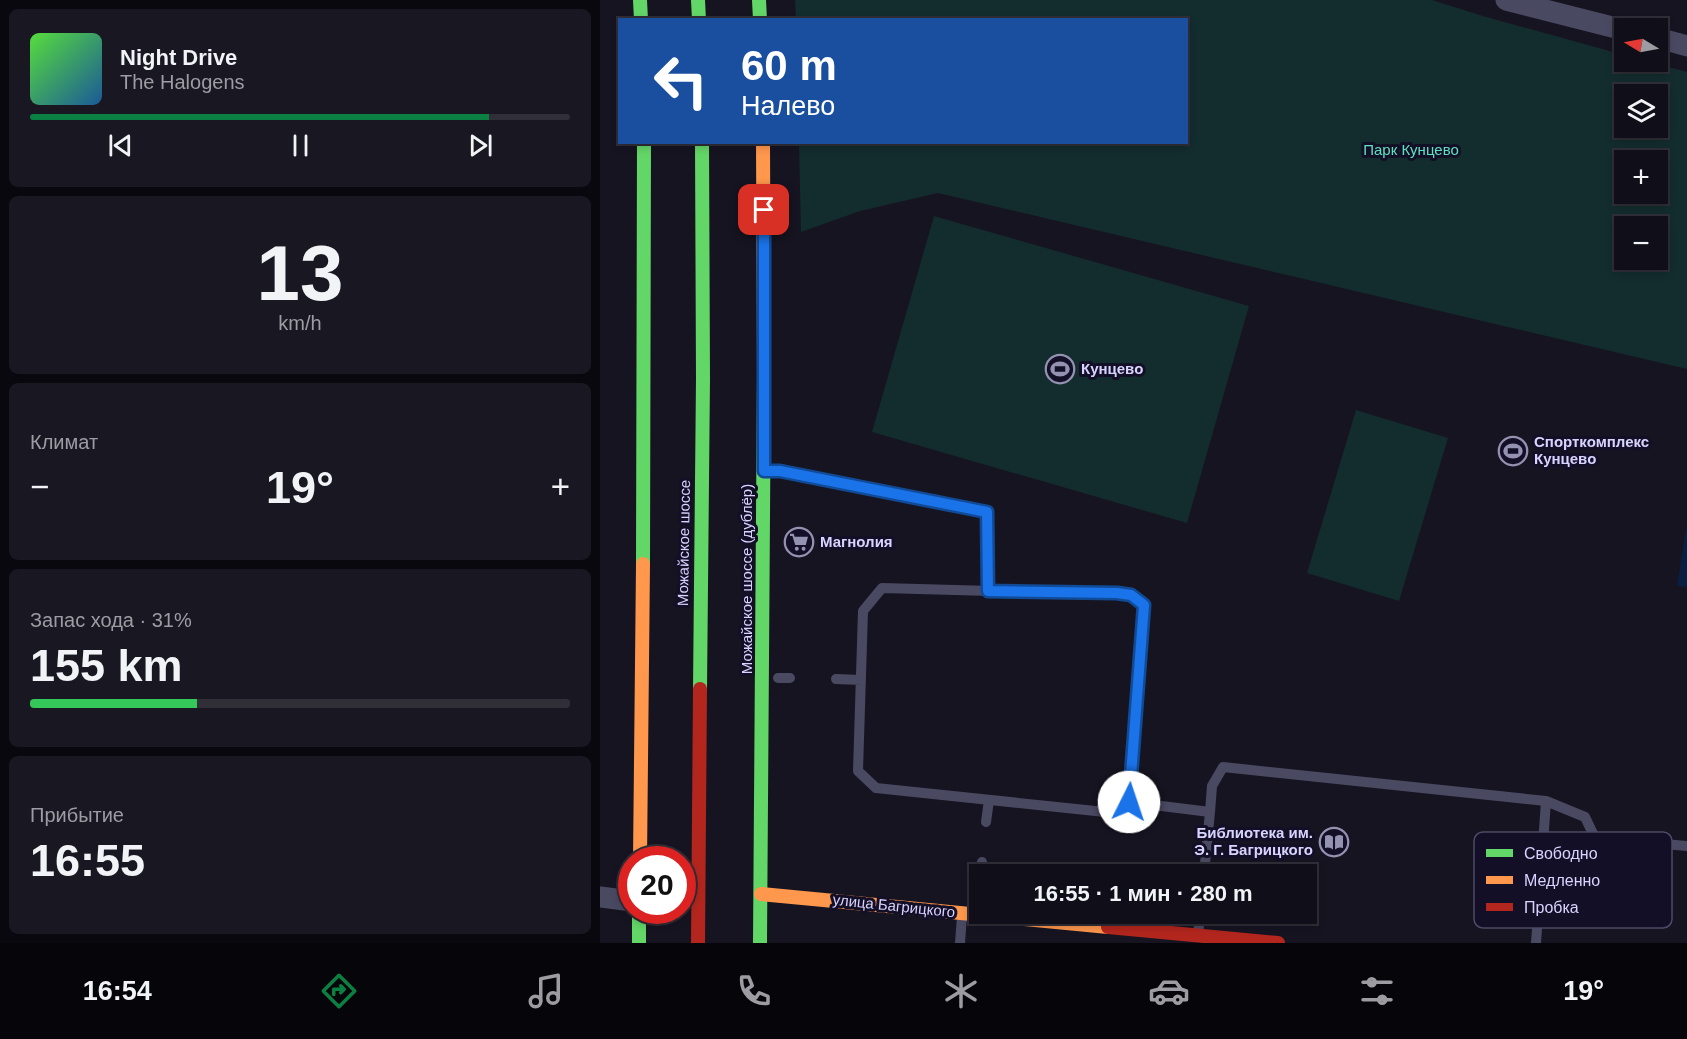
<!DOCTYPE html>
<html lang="ru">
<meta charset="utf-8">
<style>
:root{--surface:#100f19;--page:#191822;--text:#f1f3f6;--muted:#9c9ca2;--line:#302f38;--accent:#0b8043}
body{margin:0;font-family:Arial,sans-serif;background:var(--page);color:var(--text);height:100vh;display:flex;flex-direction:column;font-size:22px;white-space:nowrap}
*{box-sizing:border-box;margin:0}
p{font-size:20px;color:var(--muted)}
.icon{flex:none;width:33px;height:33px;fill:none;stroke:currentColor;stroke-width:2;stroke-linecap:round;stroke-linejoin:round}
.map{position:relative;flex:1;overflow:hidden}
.panel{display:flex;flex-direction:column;gap:9px;padding:9px;background:#09080e;width:600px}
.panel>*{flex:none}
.guide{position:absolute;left:18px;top:18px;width:570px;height:126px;border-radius:0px;box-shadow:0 3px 9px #0003,0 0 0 2px var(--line);background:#1a4fa0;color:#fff;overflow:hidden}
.needle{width:39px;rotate:280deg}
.buttons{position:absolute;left:1014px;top:18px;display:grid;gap:12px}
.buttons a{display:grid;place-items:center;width:54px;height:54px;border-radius:0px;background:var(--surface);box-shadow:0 3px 9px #0003,0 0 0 2px var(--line);font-size:30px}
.speed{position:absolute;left:18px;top:846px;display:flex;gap:12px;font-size:30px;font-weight:700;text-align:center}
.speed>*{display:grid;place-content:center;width:78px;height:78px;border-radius:50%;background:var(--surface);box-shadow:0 3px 9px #0003,0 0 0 2px var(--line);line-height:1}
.speed .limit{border:9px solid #d22;background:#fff;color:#111}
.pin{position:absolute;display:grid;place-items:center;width:51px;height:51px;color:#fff;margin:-26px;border-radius:12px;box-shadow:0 3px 9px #0006}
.me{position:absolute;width:66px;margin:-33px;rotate:4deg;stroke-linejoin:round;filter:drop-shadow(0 0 4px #0008)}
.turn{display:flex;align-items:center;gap:21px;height:126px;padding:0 24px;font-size:27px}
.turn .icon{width:78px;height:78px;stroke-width:2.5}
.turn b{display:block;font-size:42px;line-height:51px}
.big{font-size:45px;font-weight:800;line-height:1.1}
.panel .widget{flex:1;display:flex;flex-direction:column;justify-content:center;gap:9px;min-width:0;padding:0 21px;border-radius:9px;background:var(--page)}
.panel .dial{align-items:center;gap:0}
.dial b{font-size:78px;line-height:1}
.song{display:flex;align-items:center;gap:18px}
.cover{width:72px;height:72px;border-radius:9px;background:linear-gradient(135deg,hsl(110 70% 55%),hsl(210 70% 35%))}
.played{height:6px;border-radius:3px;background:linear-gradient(90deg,var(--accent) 85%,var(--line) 85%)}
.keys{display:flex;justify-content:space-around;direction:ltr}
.heat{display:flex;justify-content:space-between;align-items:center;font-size:33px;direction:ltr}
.charge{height:9px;border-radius:4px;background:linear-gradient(90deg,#34c759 31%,var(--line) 0)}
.trip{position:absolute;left:369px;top:864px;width:348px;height:60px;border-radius:0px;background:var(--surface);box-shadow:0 3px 9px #0003,0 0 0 2px var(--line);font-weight:800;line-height:60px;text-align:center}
.menu{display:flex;height:96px;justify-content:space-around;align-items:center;background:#06060a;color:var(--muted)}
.menu .icon{width:42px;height:42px}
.menu .current{color:var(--accent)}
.menu b{font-size:27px;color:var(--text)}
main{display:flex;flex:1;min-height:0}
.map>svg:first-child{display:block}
.green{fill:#132c2d;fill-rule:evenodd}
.water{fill:#0b1e41}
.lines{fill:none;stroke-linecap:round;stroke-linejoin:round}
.lane{stroke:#4a4962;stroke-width:10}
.street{stroke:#4a4962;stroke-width:21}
.fast{stroke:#63d668;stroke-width:14}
.slow{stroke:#ff974d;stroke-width:14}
.jam{stroke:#b3261e;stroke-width:14}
.route-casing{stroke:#114b97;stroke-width:15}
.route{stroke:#1a73e8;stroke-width:10}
.labels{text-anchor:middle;stroke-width:6;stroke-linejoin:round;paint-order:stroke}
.park-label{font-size:15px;fill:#5fe0c0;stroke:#130f26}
.poi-label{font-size:15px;font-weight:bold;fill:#d9d4ff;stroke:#130f26;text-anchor:start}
.street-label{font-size:15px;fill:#d9d4ff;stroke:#130f26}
.key{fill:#130f26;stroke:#4e4a67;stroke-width:1.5}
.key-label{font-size:16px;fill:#d9d4ff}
</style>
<main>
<section class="panel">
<div class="widget">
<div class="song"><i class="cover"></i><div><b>Night Drive</b><p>The Halogens</p></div></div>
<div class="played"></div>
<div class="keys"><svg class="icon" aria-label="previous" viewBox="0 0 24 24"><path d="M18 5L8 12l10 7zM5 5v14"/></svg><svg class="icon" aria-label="pause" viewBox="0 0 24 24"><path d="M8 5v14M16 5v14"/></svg><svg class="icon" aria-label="next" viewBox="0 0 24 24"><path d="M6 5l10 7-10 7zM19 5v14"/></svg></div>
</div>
<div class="widget dial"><b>13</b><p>km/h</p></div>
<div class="widget"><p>Климат</p>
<div class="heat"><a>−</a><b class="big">19°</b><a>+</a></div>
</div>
<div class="widget"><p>Запас хода · 31%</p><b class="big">155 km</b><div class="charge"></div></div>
<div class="widget"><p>Прибытие</p><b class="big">16:55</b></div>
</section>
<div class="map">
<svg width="1087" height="943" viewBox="0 0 1087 943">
<rect width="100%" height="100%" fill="#161421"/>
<path class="green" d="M195 0H832L883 16 1024 55V62H1050L1087 72V369L338 193 260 211 201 232 199 143 586 142V20L196 19ZM1024 94H1058V128H1024ZM1024 160H1058V194H1024ZM1024 226H1058V260H1024Z
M334 216 649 306 587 523 272 432Z
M756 410 848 438 799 601 707 573Z"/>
<path class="water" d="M1087 522V587L1077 586Z"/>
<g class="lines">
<path class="lane" d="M167 471H180L387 512 388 591
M178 678H190
M236 679 261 680
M529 802 544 605 531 595 282 588 263 611 258 771 276 788 505 812 529 802 610 812 604 874
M610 812 612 786 623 767 946 801 985 817 995 838 1087 846
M386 822 389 800
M381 874 382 862
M598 935 600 914
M360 943 362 916
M936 943 946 801"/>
<path class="street" d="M906 0 1024 30
M1058 38 1087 46
M0 897 32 901"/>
<path class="fast" d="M40 0 41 20
M98 0 99 20
M159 0 160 20
M43 564 44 142
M100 689 103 378 102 142
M39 910V943
M160 943 164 373"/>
<path class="slow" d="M163 142 164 373
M40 860 43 564
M161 894 508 927"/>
<path class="jam" d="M508 927 678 943
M98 943 100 689"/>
</g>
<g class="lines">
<g class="route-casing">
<path id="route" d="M164 210V471H180L387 512 388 591 517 593 531 595 544 605 529 802"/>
</g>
<use href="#route" class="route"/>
</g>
<defs>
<g id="stadium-ring" transform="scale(1.5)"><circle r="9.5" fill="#130f26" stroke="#9591b1" stroke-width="1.5"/><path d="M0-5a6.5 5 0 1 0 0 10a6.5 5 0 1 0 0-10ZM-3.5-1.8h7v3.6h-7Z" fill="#9591b1"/></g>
<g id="supermarket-ring" transform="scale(1.5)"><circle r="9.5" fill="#130f26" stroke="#9591b1" stroke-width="1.5"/><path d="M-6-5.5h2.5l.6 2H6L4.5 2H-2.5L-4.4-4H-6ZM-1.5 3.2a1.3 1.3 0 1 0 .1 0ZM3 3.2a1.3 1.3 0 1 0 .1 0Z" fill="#9591b1"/></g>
<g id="library-ring" transform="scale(1.5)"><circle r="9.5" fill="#130f26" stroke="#9591b1" stroke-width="1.5"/><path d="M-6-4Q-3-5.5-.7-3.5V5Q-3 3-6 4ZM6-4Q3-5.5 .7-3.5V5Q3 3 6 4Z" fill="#9591b1"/></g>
</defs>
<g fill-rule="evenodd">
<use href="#stadium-ring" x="460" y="369"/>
<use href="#stadium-ring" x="913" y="451"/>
<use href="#supermarket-ring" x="199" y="542"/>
<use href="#library-ring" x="734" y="842"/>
</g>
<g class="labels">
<g class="park-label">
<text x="811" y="155">Парк Кунцево</text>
</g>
<g class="poi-label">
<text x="481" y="374">Кунцево</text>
<text x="934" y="447">Спорткомплекс<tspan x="934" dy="17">Кунцево</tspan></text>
<text x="220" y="547">Магнолия</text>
<text x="713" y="838" text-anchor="end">Библиотека им.<tspan x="713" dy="17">Э. Г. Багрицкого</tspan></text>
</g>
<g class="street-label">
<text transform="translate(84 543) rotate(-89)" y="5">Можайское шоссе</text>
<text transform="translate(147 579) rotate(-90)" y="5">Можайское шоссе (дублёр)</text>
<text transform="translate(294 906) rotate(6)" y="5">улица Багрицкого</text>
</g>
</g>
<rect x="874" y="832" width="198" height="96" rx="9" class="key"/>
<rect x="886" y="849" width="27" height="8" fill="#63d668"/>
<rect x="886" y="876" width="27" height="8" fill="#ff974d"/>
<rect x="886" y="903" width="27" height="8" fill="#b3261e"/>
<g class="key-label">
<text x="924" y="859">Свободно</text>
<text x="924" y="886">Медленно</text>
<text x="924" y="913">Пробка</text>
</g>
</svg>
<div class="buttons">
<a><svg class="needle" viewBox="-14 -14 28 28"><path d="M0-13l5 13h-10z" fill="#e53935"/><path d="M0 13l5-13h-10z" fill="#9c9ca2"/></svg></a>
<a><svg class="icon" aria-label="layers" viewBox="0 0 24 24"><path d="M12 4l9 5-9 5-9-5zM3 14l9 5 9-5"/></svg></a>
<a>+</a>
<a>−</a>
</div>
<div class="speed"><div class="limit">20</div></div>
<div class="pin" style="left:164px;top:210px;background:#d93025"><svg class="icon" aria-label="arrive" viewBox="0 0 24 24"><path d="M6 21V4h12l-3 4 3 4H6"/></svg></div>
<svg class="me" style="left:529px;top:802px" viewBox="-20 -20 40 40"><circle r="19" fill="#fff"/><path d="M0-13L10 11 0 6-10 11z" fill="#1a73e8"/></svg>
<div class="trip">16:55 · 1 мин · 280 m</div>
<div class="guide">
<div class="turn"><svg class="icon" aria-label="left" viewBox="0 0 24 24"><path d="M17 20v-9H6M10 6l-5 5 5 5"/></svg><div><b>60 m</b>Налево</div></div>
</div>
</div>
</main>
<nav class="menu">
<b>16:54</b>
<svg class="icon current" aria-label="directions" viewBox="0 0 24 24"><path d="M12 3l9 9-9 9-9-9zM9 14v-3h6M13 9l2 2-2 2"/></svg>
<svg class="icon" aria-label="music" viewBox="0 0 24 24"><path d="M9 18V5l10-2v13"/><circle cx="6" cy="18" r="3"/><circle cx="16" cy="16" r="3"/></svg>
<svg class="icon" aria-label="phone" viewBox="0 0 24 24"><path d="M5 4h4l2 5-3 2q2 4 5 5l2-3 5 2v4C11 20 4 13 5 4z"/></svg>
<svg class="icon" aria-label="climate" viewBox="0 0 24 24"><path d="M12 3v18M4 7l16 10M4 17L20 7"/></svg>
<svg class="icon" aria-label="car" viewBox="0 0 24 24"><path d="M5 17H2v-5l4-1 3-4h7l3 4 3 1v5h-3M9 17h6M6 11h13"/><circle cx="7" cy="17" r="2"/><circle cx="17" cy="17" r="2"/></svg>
<svg class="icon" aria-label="filters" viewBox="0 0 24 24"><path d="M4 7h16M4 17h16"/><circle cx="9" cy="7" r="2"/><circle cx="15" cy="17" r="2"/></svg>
<b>19°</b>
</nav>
